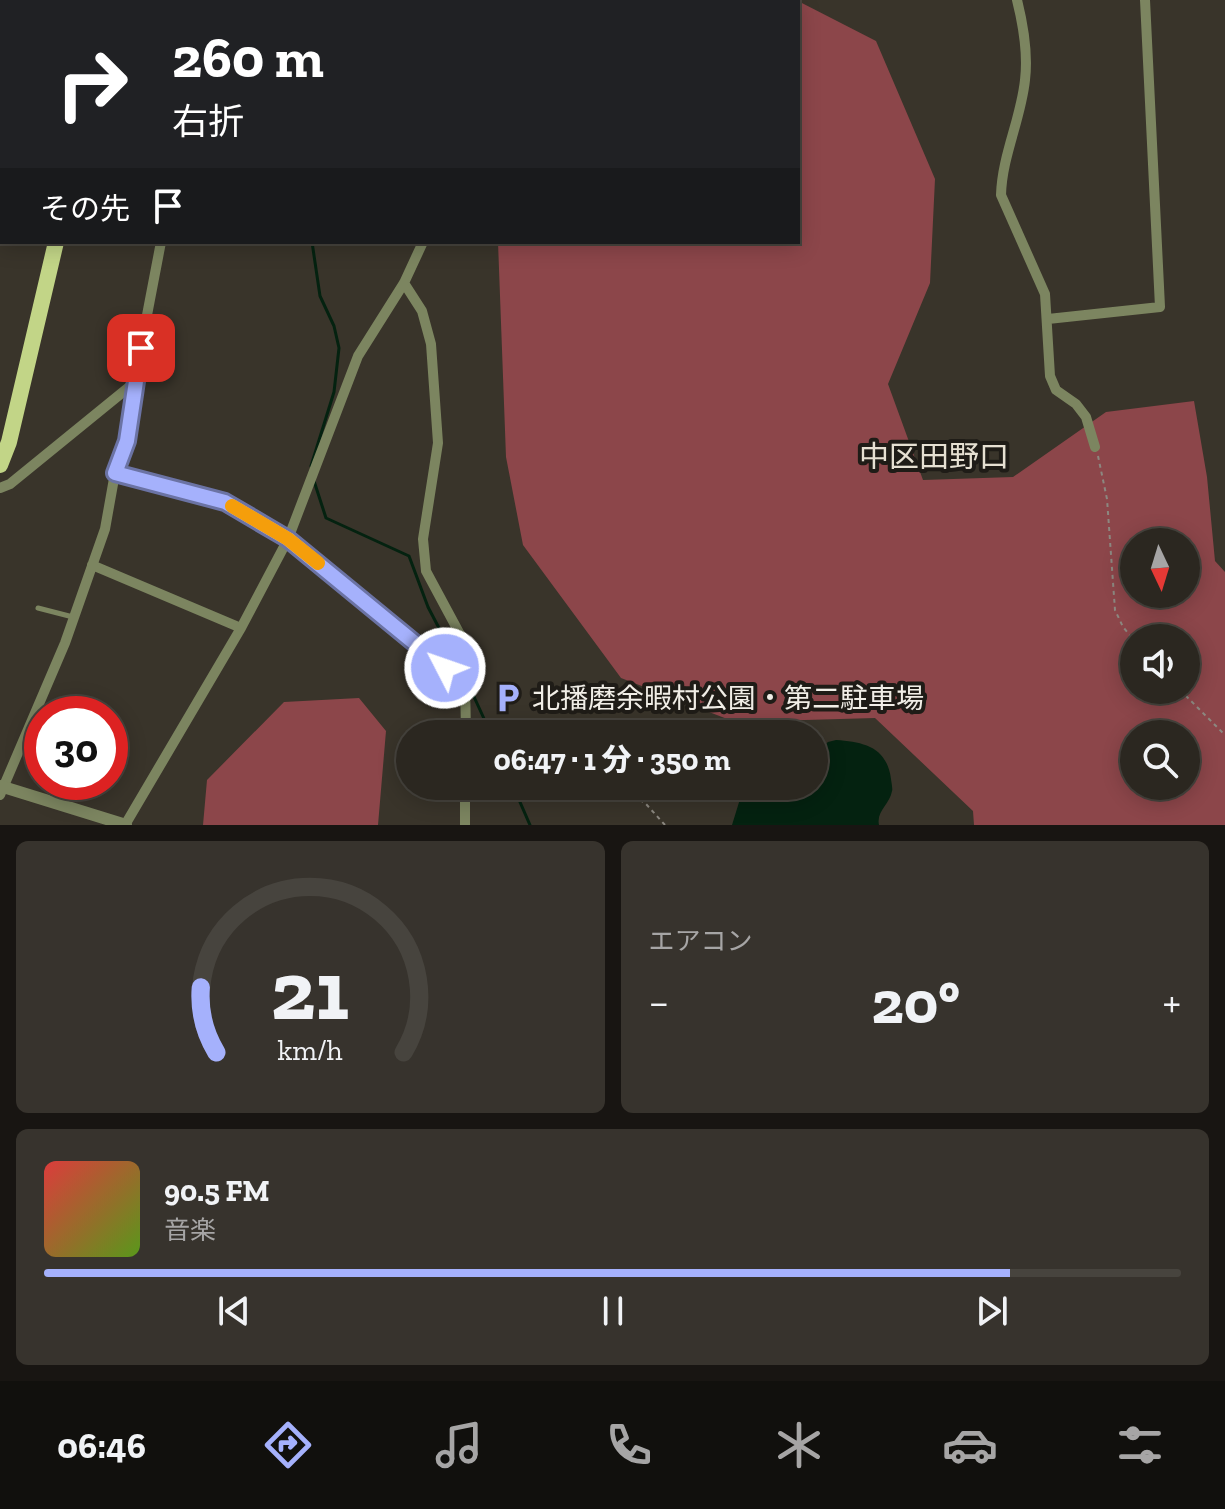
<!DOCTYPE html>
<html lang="ja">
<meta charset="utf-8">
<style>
:root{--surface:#2b2720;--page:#37332d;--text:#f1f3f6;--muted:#a6a5a5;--line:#47443e;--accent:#a5b1fc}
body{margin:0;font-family:"Zilla Slab","Noto Sans JP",serif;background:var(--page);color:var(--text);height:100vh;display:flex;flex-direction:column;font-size:30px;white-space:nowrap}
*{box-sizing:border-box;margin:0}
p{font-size:26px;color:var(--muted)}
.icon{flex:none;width:44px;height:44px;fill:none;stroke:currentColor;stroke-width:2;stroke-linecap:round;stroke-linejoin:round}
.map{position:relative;height:825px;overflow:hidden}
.side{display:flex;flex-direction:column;gap:16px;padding:16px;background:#181512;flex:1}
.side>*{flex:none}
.guide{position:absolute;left:0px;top:0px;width:800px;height:244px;box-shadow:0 4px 20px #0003,0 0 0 2px var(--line);background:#202124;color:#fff;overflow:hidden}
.needle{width:52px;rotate:176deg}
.tools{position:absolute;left:1120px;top:528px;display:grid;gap:16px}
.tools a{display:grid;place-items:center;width:80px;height:80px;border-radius:50%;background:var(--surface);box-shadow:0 4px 20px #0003,0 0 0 2px var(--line);font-size:40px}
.speed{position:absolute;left:24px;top:696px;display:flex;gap:16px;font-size:40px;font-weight:700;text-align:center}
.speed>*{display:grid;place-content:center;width:104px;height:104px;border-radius:50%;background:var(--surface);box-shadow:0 4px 20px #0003,0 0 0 2px var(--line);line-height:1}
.speed .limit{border:12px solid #d22;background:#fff;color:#111}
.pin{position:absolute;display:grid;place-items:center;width:68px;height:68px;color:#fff;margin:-34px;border-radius:16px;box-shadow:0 4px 12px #0006}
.me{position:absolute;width:88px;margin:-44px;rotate:311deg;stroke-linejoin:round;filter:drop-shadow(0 0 6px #0008)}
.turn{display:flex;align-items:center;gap:28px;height:168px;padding:0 40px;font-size:36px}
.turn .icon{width:104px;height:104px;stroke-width:2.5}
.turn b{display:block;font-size:56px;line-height:68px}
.then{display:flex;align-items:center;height:76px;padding:0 40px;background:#0003;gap:16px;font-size:30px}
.big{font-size:60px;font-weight:800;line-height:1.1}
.side .card{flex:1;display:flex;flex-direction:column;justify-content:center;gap:12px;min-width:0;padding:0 28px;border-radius:12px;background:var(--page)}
.side .dial{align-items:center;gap:0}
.dial svg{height:208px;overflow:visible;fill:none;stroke:var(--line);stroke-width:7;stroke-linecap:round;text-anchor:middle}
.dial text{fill:var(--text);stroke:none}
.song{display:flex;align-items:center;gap:24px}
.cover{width:96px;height:96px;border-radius:12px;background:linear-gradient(135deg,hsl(0 70% 55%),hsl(90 70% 35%))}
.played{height:8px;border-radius:4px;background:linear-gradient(90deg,var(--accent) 85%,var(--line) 85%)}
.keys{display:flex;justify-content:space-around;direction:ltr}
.heat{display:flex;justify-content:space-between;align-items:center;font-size:44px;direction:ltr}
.side .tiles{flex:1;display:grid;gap:16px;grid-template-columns:1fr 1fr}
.card:last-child{grid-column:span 2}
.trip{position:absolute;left:396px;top:720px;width:432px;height:80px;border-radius:40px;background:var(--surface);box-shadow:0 4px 20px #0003,0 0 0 2px var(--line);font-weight:800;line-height:80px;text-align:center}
.tabs{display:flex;height:128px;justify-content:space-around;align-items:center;background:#11100d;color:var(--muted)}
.tabs .icon{width:56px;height:56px}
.tabs .selected{color:var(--accent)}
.tabs b{font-size:36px;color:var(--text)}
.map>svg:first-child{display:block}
.green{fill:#8c464a;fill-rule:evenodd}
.water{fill:#042210}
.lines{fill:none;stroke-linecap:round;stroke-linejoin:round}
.stream{stroke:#042210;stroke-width:3}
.path{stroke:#8c8880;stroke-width:2;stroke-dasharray:4 4;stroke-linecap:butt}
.service{stroke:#7c8560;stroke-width:5}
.minor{stroke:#7c8560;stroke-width:10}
.tertiary{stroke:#7c8560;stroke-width:12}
.primary{stroke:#c2d587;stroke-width:16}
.route-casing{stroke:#6b73a4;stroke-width:20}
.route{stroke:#a5b1fc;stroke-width:14}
.slow{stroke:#f59e0b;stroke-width:14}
.labels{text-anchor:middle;stroke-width:8;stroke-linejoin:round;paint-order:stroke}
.poi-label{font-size:28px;fill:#f1eee7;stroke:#1f1c17;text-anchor:start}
.neighbourhood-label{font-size:30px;fill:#e6e0d2;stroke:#1f1c17}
</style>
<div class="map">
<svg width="1225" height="825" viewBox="0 0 1225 825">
<rect width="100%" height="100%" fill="#39342a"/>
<path class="green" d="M645 0H796L876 41 935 179 930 283 888 384 923 480 1013 477 1106 412 1194 401 1207 477 1215 561 1225 572V825H974L973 811 875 718 735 722 621 678 523 545 506 457 498 242H798V2H644ZM1134 542H1186V594H1134ZM1134 638H1186V690H1134ZM1134 734H1186V786H1134Z
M359 698 386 731 378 825H203L207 780 284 702Z"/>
<path class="water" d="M836 740C864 742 887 747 891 779 891 780 893 790 892 791 890 804 876 811 879 825H732L744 786H814V754L828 742Z"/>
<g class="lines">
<path class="stream" d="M374 0V2
M311 466 334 392 339 348 334 326 320 296 312 242
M314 481 326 518 409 556 428 607 463 674
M470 688 491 734
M513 786 530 825"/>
<path class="path" d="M1098 456 1107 499 1115 610 1123 627 1134 640
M1180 690 1225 735
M620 786 646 804 665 825"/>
<path class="service" d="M38 608 73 617"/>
<path class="minor" d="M1017 0C1023 24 1028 55 1025 80 1021 119 1002 156 1001 195L1045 294 1050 376 1056 390 1076 404 1086 417 1095 447
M213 2 214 0
M530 2 531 0
M0 46H2
M404 283 422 311 431 344 438 443 423 539 426 571 462 638 469 658 465 679 466 734
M1048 319 1160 307 1145 0
M115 473 225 502 288 539 445 668 465 692
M0 488 10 484 134 383
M92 565 241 628
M465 786V825
M0 795 65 643 105 529 115 473 127 441 134 383 161 242
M125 825 241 628 288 539 358 356 404 283 423 242"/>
<path class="tertiary" d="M0 786 126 825"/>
<path class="primary" d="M110 2 111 0
M0 465 9 442 56 242"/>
</g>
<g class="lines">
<g class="route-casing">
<path id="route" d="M141 348 127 441 115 473 225 502 288 539 445 668"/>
</g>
<use href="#route" class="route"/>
<path class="slow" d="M232 506 288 539 318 563"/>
</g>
<defs>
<g id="parking-bare" transform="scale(2.4)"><path d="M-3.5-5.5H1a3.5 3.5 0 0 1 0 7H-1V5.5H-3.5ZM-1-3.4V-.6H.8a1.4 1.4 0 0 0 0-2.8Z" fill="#a5b1fc" stroke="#1f1c17" stroke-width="2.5" paint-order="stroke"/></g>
</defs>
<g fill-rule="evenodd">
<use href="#parking-bare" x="508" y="698"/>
</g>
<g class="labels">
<g class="poi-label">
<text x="532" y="708">北播磨余暇村公園・第二駐車場</text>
</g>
<g class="neighbourhood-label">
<text x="934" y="467">中区田野口</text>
</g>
</g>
</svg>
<div class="tools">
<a><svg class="needle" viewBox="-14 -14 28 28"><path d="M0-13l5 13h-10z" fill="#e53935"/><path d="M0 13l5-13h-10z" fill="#a6a5a5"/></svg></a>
<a><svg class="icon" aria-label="sound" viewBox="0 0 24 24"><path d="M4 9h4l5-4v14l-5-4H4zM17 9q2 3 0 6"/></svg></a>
<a><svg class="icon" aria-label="search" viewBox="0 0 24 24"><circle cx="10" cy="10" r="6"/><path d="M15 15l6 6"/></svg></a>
</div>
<div class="speed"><div class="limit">30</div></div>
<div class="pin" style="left:141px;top:348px;background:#d93025"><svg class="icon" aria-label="arrive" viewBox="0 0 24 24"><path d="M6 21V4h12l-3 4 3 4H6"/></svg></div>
<svg class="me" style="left:445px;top:668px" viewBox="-20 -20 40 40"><circle r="17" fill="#a5b1fc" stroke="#fff" stroke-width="3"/><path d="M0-11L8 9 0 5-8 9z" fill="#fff"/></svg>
<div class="trip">06:47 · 1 分 · 350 m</div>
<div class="guide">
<div class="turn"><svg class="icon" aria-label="right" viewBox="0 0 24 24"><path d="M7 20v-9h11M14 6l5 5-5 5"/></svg><div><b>260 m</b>右折</div></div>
<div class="then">その先<svg class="icon" aria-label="arrive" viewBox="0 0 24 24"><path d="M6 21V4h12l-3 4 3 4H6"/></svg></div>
</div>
</div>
<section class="side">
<div class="tiles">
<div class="card dial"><svg viewBox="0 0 100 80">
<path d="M14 69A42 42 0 1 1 86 69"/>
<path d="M14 69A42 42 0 0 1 8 44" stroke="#a5b1fc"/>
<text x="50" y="56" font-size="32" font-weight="700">21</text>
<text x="50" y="72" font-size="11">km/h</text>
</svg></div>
<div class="card"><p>エアコン</p>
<div class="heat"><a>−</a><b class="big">20°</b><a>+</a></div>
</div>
<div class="card">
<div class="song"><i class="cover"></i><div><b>90.5 FM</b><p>音楽</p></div></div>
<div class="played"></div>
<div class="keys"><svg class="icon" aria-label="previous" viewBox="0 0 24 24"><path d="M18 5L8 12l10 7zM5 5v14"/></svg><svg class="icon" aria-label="pause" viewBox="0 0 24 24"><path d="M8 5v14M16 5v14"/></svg><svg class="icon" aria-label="next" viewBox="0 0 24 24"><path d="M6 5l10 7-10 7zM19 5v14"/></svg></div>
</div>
</div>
</section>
<nav class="tabs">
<b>06:46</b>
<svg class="icon selected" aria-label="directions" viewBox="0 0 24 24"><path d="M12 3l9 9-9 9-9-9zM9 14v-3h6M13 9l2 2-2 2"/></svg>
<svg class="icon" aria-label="music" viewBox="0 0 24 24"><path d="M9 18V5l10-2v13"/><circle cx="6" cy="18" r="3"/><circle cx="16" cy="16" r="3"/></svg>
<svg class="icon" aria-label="phone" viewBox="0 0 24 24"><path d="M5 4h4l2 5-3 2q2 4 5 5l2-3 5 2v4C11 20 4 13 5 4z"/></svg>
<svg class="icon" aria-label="climate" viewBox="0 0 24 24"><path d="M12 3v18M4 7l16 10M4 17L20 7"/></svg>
<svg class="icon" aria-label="car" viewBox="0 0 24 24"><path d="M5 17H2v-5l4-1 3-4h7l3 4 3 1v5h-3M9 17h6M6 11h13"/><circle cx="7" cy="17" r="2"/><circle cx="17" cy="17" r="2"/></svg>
<svg class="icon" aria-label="filters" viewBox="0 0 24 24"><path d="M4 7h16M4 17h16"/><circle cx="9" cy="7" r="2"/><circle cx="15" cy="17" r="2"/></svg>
</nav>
